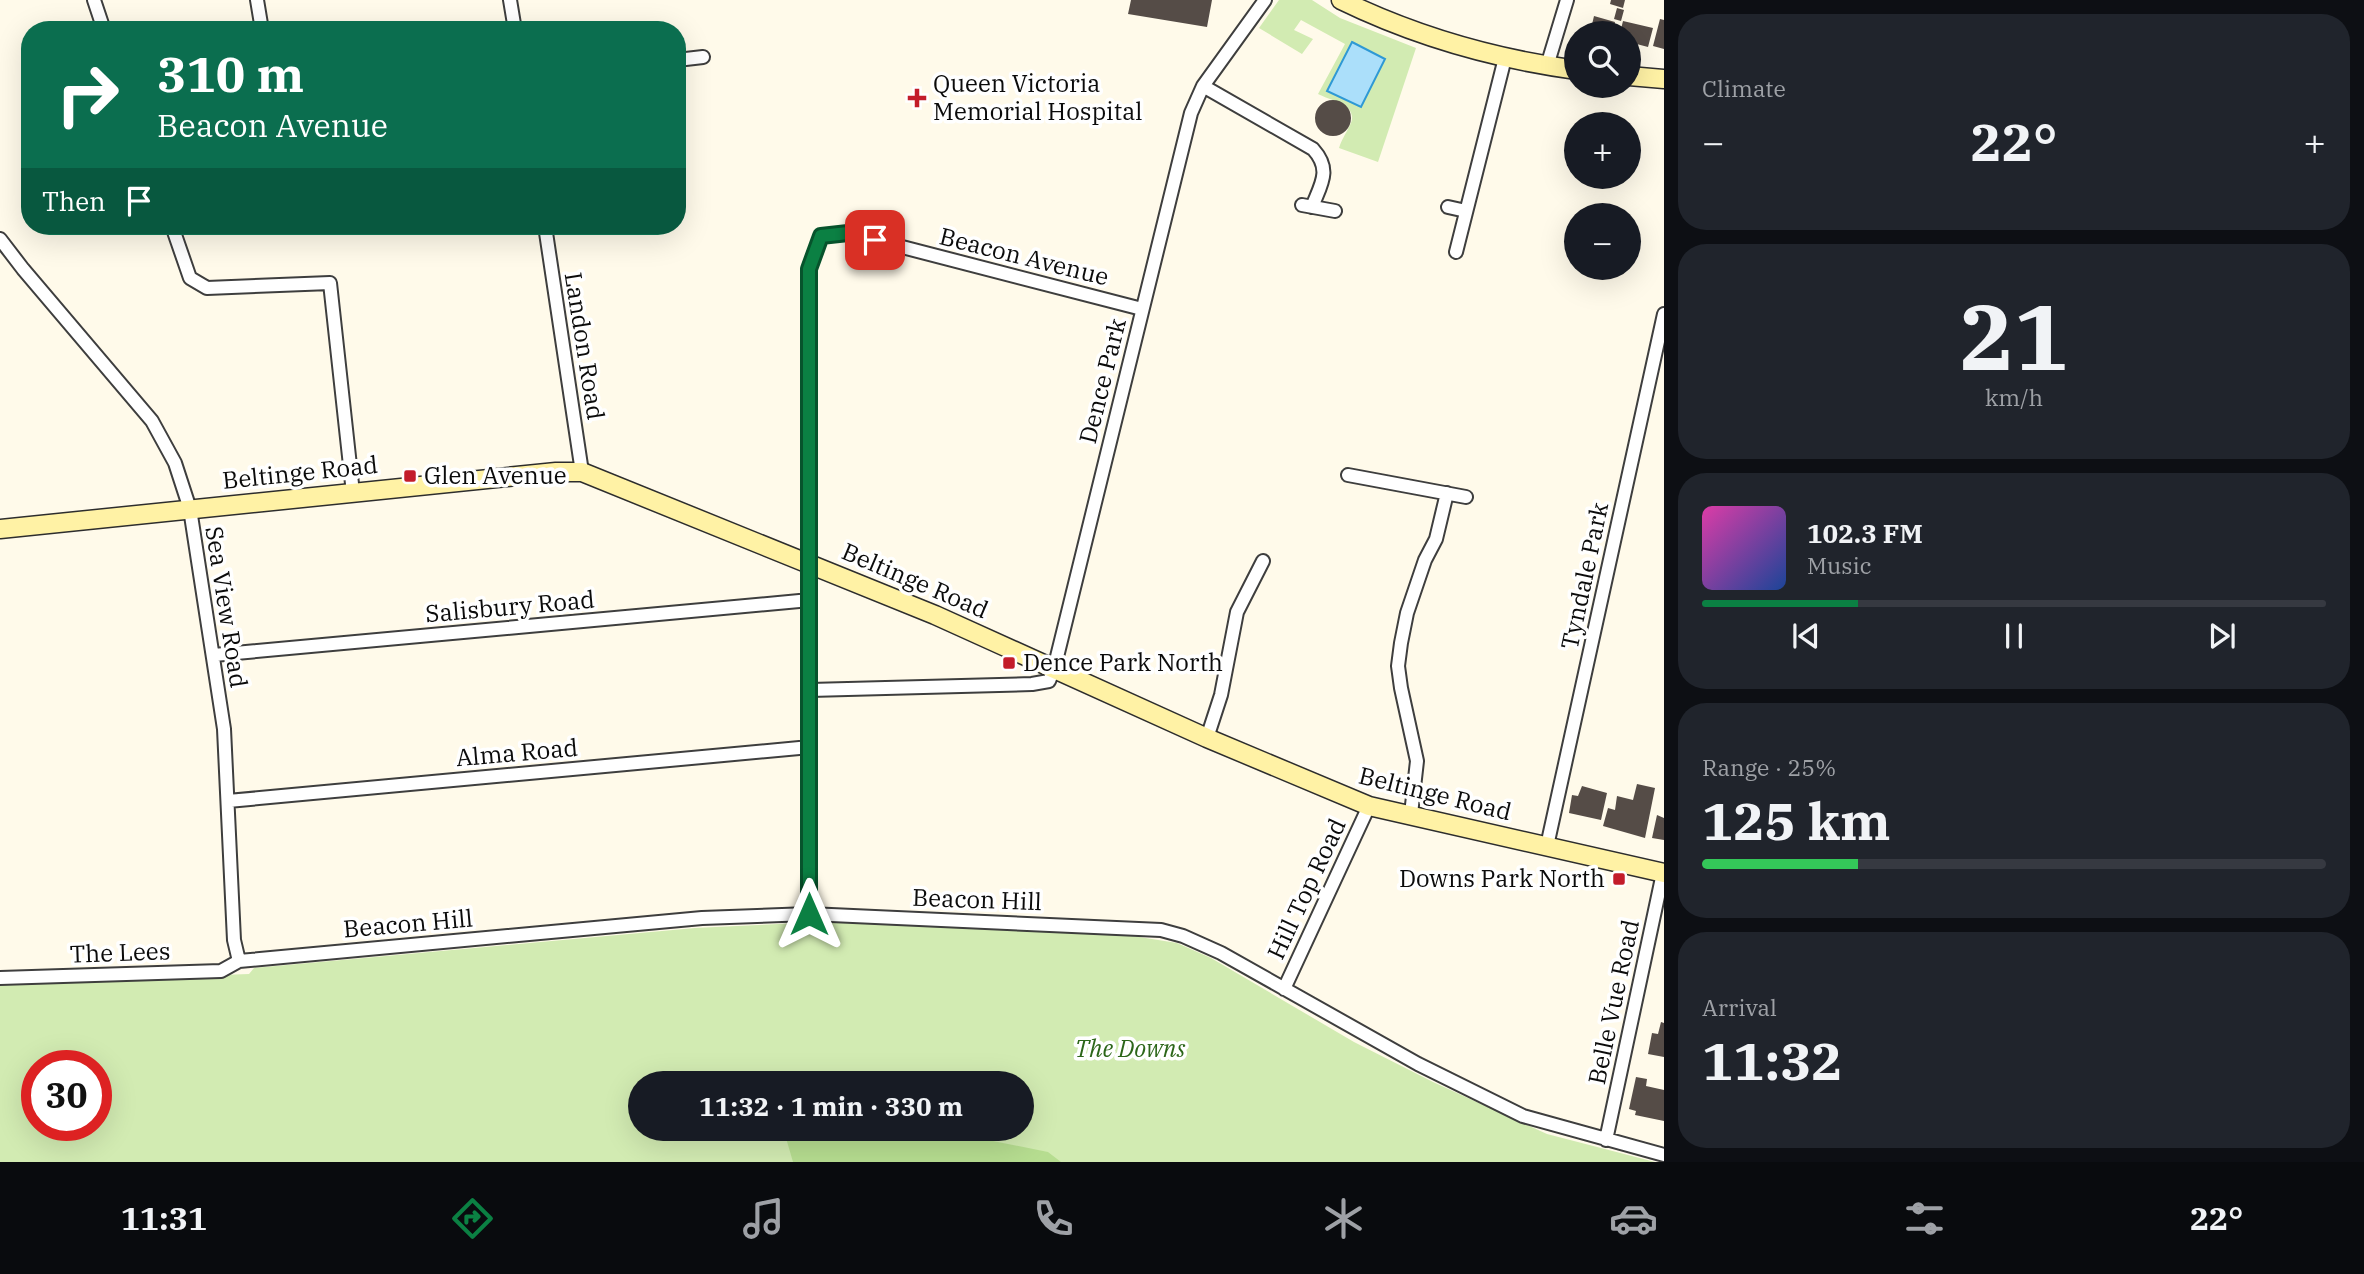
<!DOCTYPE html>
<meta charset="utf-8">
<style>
:root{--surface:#171b24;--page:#20242c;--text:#f1f3f6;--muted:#9ea1a6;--line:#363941;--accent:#0b8043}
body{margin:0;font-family:"IBM Plex Serif",serif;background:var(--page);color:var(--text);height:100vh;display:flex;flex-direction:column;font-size:26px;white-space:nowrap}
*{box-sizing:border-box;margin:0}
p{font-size:23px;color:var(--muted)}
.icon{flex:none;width:38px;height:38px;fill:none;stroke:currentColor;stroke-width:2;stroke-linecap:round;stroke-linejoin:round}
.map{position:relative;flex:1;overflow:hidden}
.details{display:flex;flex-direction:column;gap:14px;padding:14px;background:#0d0f14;width:700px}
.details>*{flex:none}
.banner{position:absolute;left:21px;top:21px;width:665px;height:214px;border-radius:28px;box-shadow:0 7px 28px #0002;background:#0b6e4f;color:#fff;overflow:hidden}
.buttons{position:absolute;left:1564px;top:21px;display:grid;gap:14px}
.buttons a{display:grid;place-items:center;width:77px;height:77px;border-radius:50%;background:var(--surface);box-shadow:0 7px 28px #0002;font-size:35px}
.speed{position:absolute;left:21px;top:1050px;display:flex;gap:14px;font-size:35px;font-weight:700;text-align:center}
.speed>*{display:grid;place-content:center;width:91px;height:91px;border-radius:50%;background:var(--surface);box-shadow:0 7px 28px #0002;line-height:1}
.speed .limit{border:10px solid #d22;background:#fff;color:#111}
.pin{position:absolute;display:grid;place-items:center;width:60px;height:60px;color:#fff;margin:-30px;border-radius:14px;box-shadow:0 4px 10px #0006}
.me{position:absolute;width:77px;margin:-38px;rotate:0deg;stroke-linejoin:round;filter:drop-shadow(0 0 5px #0008)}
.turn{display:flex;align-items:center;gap:24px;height:147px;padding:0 21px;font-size:32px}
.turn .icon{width:91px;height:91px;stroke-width:2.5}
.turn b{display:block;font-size:49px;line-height:60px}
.then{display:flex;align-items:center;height:66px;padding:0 21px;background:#0003;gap:14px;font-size:26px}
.big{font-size:52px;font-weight:800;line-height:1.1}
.details .tile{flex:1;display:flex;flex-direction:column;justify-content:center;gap:10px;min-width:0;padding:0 24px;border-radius:28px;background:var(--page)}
.details .dial{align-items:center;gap:0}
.dial b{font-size:91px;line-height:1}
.song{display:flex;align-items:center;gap:21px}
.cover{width:84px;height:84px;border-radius:10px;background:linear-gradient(135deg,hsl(320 70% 55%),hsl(220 70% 35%))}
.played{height:7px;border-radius:4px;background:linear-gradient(90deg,var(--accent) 25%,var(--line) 25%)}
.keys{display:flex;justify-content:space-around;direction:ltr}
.heat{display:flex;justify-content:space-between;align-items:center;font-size:38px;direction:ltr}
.charge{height:10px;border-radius:5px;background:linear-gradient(90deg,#34c759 25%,var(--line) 0)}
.trip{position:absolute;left:628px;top:1071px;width:406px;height:70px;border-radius:35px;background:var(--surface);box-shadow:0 7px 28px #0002;font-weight:800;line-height:70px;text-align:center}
.menu{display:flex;height:112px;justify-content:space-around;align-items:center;background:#090b0e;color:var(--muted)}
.menu .icon{width:49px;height:49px}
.menu .selected{color:var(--accent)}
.menu b{font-size:32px;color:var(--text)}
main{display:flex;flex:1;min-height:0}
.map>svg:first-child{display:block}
.green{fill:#d2ebb2;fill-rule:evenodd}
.forest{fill:#b6dd90}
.water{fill:#abdffa;stroke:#2e99d5;stroke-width:2}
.building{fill:#554c47}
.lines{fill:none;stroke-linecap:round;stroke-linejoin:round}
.street-casing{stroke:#3e3e3e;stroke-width:16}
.secondary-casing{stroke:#2d2d2d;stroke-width:21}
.street{stroke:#fff;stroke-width:12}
.secondary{stroke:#fff2a5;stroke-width:18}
.route-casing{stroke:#07532c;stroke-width:18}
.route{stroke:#0b8043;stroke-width:12}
.poi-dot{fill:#c31c2a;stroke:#fff;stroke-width:2.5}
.labels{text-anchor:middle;stroke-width:7;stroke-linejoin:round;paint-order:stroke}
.poi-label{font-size:24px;fill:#0b0b0b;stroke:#fff;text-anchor:start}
.street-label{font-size:24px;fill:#0b0b0b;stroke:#fff}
.park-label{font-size:24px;font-style:italic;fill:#2c6619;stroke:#fff}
</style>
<main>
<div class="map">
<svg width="1664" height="1162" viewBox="0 0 1664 1162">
<rect width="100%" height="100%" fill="#fffaea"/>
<path class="green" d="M1279 0H1312L1340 18 1416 48 1378 162 1339 148C1342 139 1345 135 1349 127 1362 105 1331 101 1318 94L1345 44 1301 20 1294 30 1313 39 1302 54 1259 28Z
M822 922 1027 929 1133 936 1177 943 1211 958 1354 1042 1433 1082 1547 1134 1655 1162H0V983L249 974 254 968 695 928ZM37 1066H96V1125H37ZM640 1083H1022V1129H640Z"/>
<path class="forest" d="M786 1129H978L988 1140 1048 1152 1061 1162H793L786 1138Z"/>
<path class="water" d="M1352 42 1385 59 1361 107 1327 91Z"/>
<path class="building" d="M1131 0H1212L1207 27 1128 14Z
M1611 0H1625L1623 8 1610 4Z
M1617 8 1624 10 1621 21 1614 19Z
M1594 16 1615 22 1613 33H1590Z
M1660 19 1664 20V49L1653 46Z
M1623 21 1653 28 1648 47 1629 42V33H1620Z
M1315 118a18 18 0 1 1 36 0a18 18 0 1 1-36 0Z
M1637 784 1655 788 1645 838 1603 826 1608 808 1615 810 1617 796 1633 800Z
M1582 786 1607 793 1601 820 1569 813 1572 795 1578 796Z
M1657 815 1664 818V840L1652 838Z
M1661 1022 1664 1023V1057L1648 1054 1652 1033 1658 1034Z
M1636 1077 1647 1079 1646 1086 1664 1090V1121L1635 1115 1636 1111 1629 1109Z"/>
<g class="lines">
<g class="street-casing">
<path id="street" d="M94 0 104 30
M257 0 262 30
M510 0 515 30
M677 60 703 57
M1547 66 1567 0
M677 77V78
M1203 86 1313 149C1332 170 1321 184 1312 207
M1302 205 1335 211
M1448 207 1466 211
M172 226 190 278 207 288 330 283 353 493
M545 226 582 472
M0 239 23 269 152 421 175 463 190 509 224 729 234 940 239 961
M1456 252 1505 58
M1348 475 1466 497
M214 655 810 600
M810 690 1032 684 1049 681 1054 669 1191 113 1203 86 1265 0
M1207 738 1221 695 1237 612 1263 561
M228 801 810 747
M1411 814 1417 761 1401 688 1398 666 1401 643 1407 613 1425 560 1436 539 1447 493
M1547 846 1664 314
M809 914V269L821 236 848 233 1142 309
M0 978 221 971 239 961 702 918 809 914 1161 930 1183 936 1221 953 1418 1064 1523 1116 1664 1155
M1284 989 1369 806
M1606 1140 1663 873"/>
</g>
<g class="secondary-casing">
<path id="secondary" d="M1341 0C1415 36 1495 59 1577 70
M1629 76 1664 79
M0 529 556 472H582L935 615 1207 738 1369 806 1664 873"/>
</g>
<use href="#street" class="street"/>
<use href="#secondary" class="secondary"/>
</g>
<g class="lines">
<g class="route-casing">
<path id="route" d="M809 914V269L821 236 848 233 875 240"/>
</g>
<use href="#route" class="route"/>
</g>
<g class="poi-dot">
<path d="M913.5 87.5h7v7h7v7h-7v7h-7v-7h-7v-7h7z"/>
<rect x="403" y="469" width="14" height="14" rx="3.5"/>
<rect x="1002" y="656" width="14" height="14" rx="3.5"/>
<rect x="1612" y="872" width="14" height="14" rx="3.5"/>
</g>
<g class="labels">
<g class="poi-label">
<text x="933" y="92">Queen Victoria<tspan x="933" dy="28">Memorial Hospital</tspan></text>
<text x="424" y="484">Glen Avenue</text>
<text x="1023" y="671">Dence Park North</text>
<text x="1605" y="887" text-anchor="end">Downs Park North</text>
</g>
<g class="street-label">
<text transform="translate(1024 257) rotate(14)" y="8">Beacon Avenue</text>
<text transform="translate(584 346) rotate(81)" y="8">Landon Road</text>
<text transform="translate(1103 381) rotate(-76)" y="8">Dence Park</text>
<text transform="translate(300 473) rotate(-6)" y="8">Beltinge Road</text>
<text transform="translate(1585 576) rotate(-78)" y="8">Tyndale Park</text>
<text transform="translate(915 581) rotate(23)" y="8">Beltinge Road</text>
<text transform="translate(226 607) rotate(81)" y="8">Sea View Road</text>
<text transform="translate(510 607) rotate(-5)" y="8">Salisbury Road</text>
<text transform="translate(517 753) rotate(-5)" y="8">Alma Road</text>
<text transform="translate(1435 794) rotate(14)" y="8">Beltinge Road</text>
<text transform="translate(1307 889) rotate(-65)" y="8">Hill Top Road</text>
<text transform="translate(977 900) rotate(2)" y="8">Beacon Hill</text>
<text transform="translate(408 924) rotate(-5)" y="8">Beacon Hill</text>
<text transform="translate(120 953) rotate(-2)" y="8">The Lees</text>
<text transform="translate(1614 1002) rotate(-78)" y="8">Belle Vue Road</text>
</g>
<g class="park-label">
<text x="1130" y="1057">The Downs</text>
</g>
</g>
</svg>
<div class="buttons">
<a><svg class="icon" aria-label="search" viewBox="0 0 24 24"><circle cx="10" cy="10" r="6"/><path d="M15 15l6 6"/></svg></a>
<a>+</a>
<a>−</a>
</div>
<div class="speed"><div class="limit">30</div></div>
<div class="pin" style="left:875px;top:240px;background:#d93025"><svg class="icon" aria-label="arrive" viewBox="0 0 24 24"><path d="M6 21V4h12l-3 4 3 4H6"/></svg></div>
<svg class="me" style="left:809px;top:914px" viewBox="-20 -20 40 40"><path d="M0-17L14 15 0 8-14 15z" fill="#0b8043" stroke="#fff" stroke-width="4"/></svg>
<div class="trip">11:32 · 1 min · 330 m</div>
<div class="banner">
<div class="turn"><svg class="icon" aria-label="right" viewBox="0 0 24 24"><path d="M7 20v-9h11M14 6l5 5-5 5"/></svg><div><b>310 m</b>Beacon Avenue</div></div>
<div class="then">Then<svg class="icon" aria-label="arrive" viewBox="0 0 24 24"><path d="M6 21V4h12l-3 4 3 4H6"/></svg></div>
</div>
</div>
<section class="details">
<div class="tile"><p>Climate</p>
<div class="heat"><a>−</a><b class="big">22°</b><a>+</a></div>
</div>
<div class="tile dial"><b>21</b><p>km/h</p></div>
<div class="tile">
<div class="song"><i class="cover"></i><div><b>102.3 FM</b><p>Music</p></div></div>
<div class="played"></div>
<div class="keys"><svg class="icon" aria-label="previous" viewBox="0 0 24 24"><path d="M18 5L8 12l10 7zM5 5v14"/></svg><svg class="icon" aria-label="pause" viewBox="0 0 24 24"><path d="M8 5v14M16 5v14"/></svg><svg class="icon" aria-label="next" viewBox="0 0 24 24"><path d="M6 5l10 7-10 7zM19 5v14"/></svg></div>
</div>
<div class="tile"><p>Range · 25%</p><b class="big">125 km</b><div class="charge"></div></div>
<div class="tile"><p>Arrival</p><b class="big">11:32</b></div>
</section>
</main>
<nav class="menu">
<b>11:31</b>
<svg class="icon selected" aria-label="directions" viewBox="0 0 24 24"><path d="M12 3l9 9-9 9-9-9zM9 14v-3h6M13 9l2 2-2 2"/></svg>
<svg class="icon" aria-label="music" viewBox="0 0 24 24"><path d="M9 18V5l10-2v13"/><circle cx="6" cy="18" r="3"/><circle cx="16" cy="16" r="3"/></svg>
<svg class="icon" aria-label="phone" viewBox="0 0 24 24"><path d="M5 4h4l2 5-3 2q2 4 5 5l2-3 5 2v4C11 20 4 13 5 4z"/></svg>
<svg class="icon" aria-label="climate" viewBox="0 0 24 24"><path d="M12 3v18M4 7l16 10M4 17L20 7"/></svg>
<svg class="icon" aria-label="car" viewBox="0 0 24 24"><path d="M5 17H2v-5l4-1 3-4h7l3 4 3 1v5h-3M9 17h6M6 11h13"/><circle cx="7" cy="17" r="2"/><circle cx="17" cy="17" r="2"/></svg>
<svg class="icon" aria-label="filters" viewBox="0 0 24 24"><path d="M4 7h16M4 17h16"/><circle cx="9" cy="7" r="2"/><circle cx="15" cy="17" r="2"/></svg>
<b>22°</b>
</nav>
